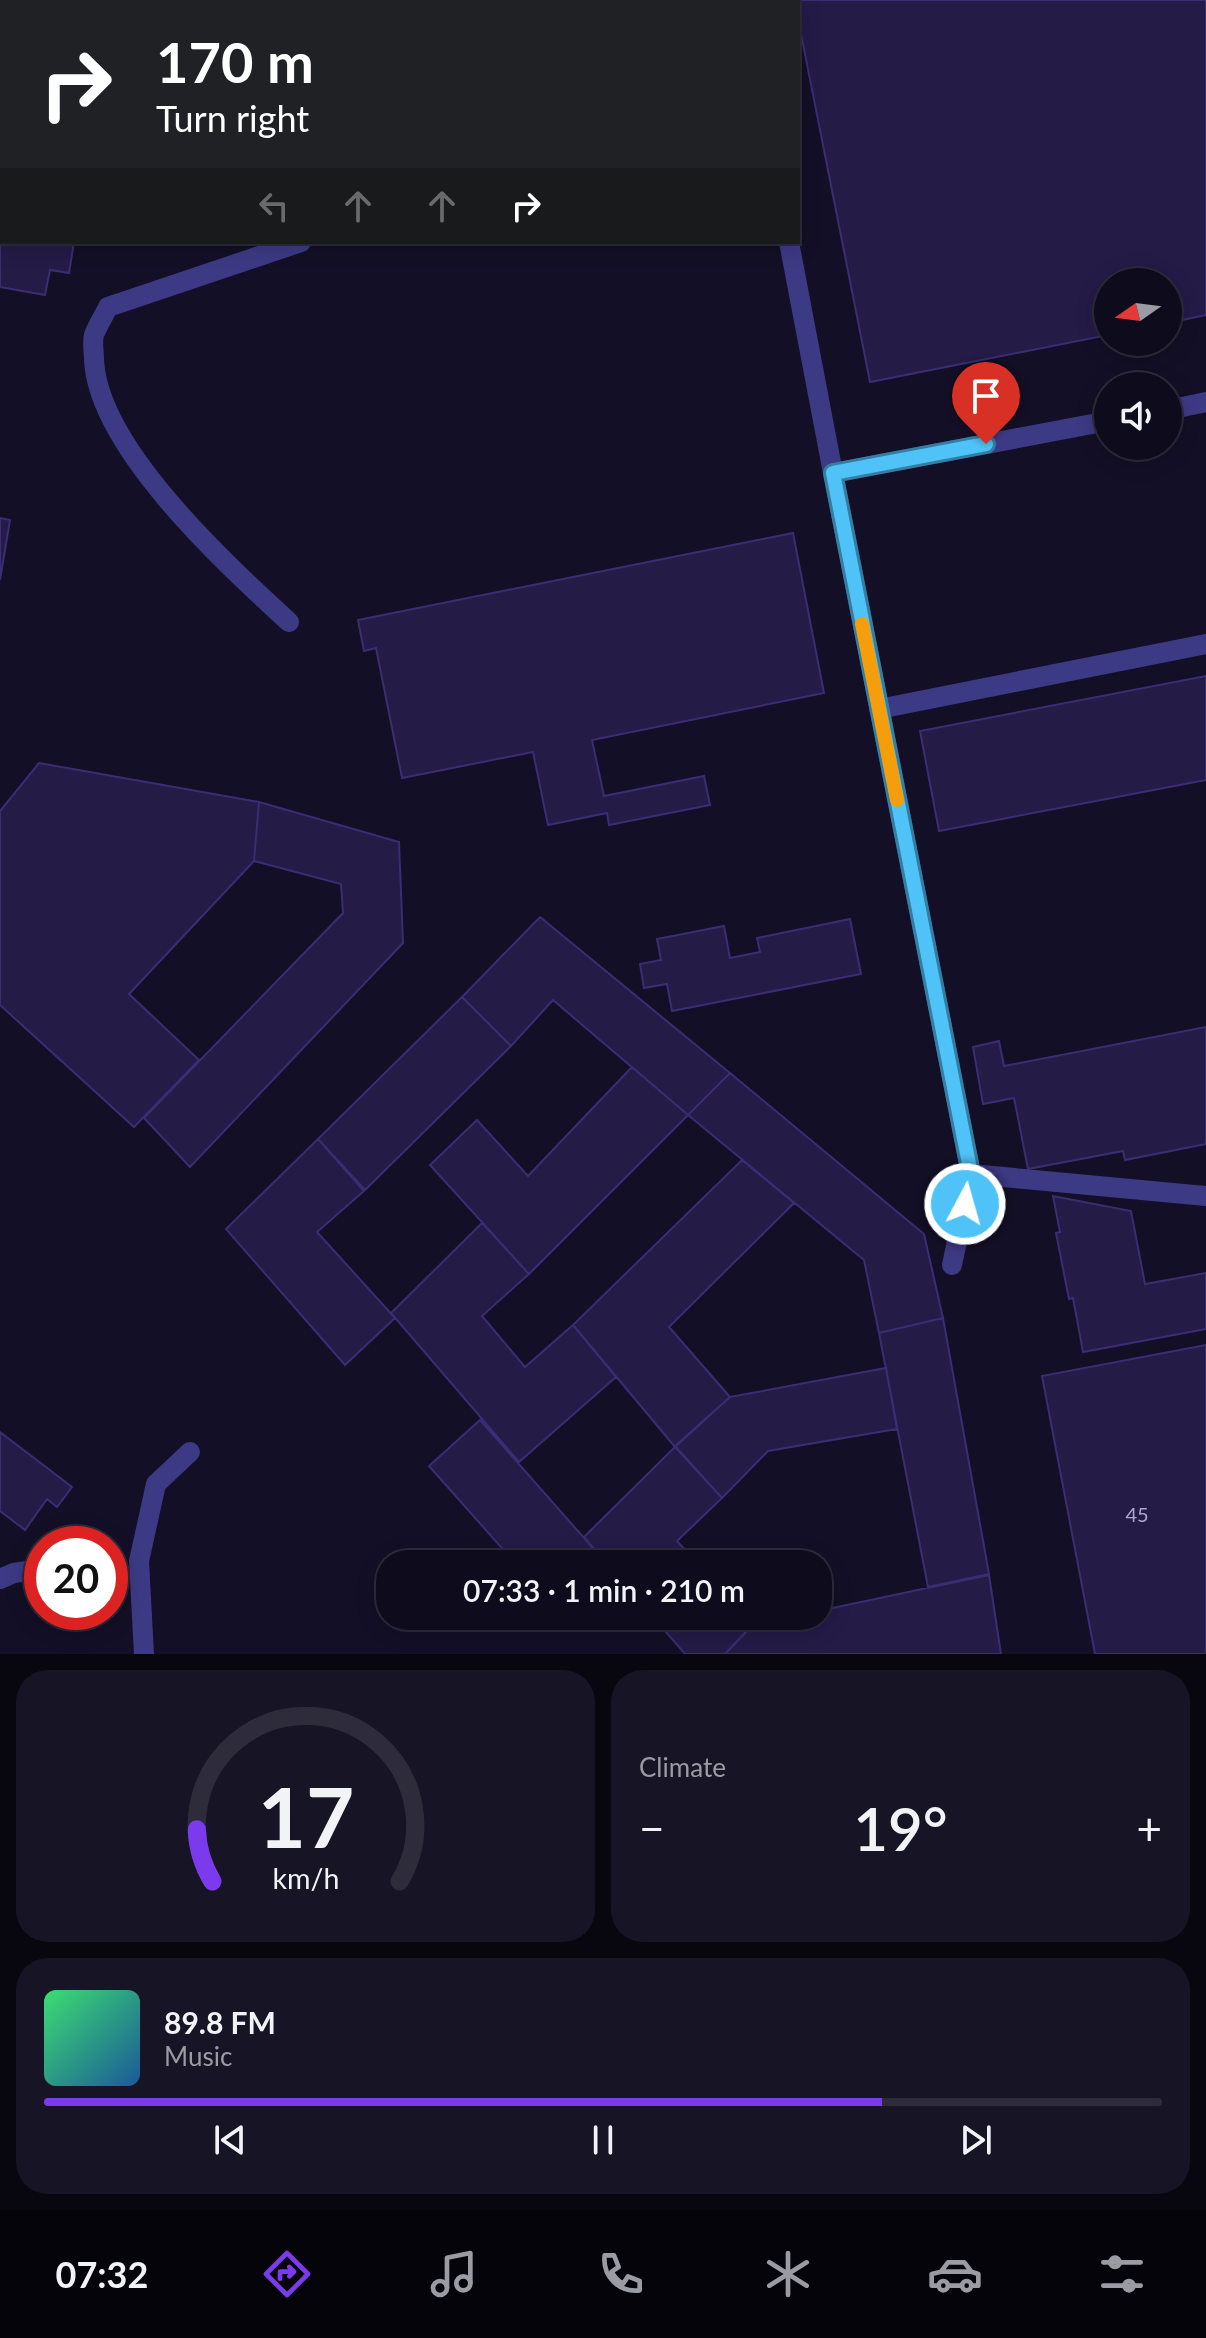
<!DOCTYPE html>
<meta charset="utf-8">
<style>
:root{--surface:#0e0b1c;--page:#171425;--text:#f1f3f6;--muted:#9b9ba3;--line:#2e2b3b;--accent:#7c3aed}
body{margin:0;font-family:Lato,sans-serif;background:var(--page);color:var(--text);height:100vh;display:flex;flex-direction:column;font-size:30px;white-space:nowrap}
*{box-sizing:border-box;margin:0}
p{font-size:26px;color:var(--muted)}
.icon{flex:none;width:44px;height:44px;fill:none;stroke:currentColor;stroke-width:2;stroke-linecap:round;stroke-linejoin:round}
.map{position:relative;height:1654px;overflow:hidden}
.side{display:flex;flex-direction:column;gap:16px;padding:16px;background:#08060f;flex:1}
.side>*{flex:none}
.banner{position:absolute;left:0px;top:0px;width:800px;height:244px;box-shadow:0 4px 20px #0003,0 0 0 2px var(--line);background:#202124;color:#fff;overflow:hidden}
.needle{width:52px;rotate:256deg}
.controls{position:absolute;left:1094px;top:268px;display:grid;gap:16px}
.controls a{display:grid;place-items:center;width:88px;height:88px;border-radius:50%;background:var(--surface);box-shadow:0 4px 20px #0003,0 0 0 2px var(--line);font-size:40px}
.speed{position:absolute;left:24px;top:1526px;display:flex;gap:16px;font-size:40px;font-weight:700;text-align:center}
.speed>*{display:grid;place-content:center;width:104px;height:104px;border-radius:50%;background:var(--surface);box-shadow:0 4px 20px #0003,0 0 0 2px var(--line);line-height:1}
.speed .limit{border:12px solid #d22;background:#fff;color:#111}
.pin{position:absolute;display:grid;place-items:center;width:68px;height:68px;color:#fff;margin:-82px -34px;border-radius:50% 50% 50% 0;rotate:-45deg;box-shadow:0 0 8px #0007}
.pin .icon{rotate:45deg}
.me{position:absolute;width:88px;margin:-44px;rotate:6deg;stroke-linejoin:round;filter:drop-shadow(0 0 6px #0008)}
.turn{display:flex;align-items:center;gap:28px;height:168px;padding:0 24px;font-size:36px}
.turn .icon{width:104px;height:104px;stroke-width:2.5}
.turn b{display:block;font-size:56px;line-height:68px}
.lanes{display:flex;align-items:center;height:76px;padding:0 24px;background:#0003;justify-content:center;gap:40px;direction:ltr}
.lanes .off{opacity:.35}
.big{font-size:60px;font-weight:600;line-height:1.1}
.side .tile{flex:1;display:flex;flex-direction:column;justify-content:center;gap:12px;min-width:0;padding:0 28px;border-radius:32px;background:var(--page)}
.side .dial{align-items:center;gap:0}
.dial svg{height:208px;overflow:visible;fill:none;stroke:var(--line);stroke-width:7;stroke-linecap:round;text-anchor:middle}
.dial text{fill:var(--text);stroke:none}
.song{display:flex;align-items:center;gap:24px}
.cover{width:96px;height:96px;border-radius:12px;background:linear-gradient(135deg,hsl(140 70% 55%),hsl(210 70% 35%))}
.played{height:8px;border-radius:4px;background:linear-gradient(90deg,var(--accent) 75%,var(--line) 75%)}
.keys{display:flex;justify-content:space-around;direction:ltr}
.heat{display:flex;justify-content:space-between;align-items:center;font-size:44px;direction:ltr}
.side .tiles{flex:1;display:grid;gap:16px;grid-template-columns:1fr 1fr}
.tile:last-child{grid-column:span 2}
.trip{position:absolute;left:376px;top:1550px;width:456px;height:80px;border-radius:32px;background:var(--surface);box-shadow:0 4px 20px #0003,0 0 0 2px var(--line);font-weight:600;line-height:80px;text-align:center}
.dock{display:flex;height:128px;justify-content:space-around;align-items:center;background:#06040b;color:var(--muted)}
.dock .icon{width:56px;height:56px}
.dock .on{color:var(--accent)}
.dock b{font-size:36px;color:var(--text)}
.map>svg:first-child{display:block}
.building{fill:#241b47;stroke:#3b2d73;stroke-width:2}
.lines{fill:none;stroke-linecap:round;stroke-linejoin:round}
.minor{stroke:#3d3a85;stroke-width:20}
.route-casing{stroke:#337fa1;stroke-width:20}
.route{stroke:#4fc3f7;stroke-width:14}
.slow{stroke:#f59e0b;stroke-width:14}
.labels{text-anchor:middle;stroke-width:8;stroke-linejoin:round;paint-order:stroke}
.number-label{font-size:20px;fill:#aca6d1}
</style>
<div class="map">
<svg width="1206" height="1654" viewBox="0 0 1206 1654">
<rect width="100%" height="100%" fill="#130f26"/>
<path class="building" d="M212 0H284L211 2Z
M368 0H427L368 2Z
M529 0H585L586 2H530Z
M794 0H1206V315L1168 323V282H1108V335L870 382 798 19V2Z
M0 20 2 242H74L69 273 50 270 45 295 0 287Z
M0 518 10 520 0 580Z
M793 533 824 693 592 740 604 796 704 776 710 805 609 825 607 813 548 825 533 752 402 778 376 648 364 651 358 620Z
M1206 676V780L939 831 920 731Z
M39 763 259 802 254 861 129 994 199 1060 134 1127 0 1005V811Z
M259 802 399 842 403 943 190 1167 144 1118 343 913 341 884 254 861Z
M540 917 730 1073 688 1115 553 1000 511 1046 462 997Z
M850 919 861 974 672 1011 667 984 644 988 640 964 661 960 657 939 724 926 730 958 760 952 757 938Z
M462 997 511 1046 365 1190 318 1139Z
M1206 1027V1144L1125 1160 1123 1151 1028 1169 1014 1098 983 1104 973 1047 999 1041 1004 1066Z
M632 1067 688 1115 529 1274 430 1165 477 1120 528 1176Z
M730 1073 924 1234 943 1318 879 1333 864 1260 688 1115Z
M318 1139 364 1191 317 1232 395 1318 345 1365 226 1229Z
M742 1160 794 1203 669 1327 730 1397 675 1447 573 1325Z
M1053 1196 1131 1211 1145 1284 1206 1273V1329L1083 1352 1073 1298 1069 1299 1056 1233 1060 1232Z
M482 1223 529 1274 482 1316 525 1367 573 1325 616 1377 519 1462 391 1313Z
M943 1318 989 1574 928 1587 879 1333Z
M1206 1345V1654H1095L1042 1376Z
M886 1368 897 1429 768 1451 722 1498 675 1446 730 1397Z
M480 1420 607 1564H516L429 1466Z
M0 1432 72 1487 57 1507 47 1499 25 1530 0 1511Z
M675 1447 722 1498 677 1541 698 1564H607L584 1537Z
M989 1575 1001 1654H725L752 1625 797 1616H818V1611Z
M652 1616H743L752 1626 725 1654H685Z"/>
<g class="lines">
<path class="minor" d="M744 0V2
M789 242 833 473
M1168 410 1206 402
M289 622C227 565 97 447 94 359 94 352 92 342 94 335 97 326 104 316 108 307L301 242
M879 709 1206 644
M971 1174 1206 1196
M952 1265 971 1174 833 473 1108 421
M0 1579 14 1573 33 1570
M144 1654 139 1561 156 1484 190 1452"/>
</g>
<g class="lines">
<g class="route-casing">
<path id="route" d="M965 1204 971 1174 833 473 986 444"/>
</g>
<use href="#route" class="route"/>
<path class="slow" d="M862 624 897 800"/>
</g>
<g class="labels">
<g class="number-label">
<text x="1137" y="1522">45</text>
</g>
</g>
</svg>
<div class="controls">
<a><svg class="needle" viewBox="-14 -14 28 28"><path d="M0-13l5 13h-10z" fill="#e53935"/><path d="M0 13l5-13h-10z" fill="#9b9ba3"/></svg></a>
<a><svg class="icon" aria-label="sound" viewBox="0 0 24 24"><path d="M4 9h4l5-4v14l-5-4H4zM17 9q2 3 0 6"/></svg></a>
</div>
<div class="speed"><div class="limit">20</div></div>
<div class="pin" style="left:986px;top:444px;background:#d93025"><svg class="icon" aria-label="arrive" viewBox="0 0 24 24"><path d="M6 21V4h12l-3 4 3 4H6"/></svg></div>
<svg class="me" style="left:965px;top:1204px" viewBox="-20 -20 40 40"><circle r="17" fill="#4fc3f7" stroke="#fff" stroke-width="3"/><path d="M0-11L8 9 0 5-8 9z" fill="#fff"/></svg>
<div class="trip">07:33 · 1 min · 210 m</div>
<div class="banner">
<div class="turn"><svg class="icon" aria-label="right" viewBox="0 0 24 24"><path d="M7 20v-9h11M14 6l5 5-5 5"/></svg><div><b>170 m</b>Turn right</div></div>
<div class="lanes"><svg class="icon off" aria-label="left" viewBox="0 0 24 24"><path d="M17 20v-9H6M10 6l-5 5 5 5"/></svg><svg class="icon off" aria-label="ahead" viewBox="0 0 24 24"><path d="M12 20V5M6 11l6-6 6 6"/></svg><svg class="icon off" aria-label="ahead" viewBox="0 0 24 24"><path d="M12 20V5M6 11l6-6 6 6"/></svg><svg class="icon" aria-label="right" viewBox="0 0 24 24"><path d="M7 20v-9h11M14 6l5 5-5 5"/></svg></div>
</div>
</div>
<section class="side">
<div class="tiles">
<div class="tile dial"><svg viewBox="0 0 100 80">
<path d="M14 69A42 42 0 1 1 86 69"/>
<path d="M14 69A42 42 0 0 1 8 49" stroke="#7c3aed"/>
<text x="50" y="56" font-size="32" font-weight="700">17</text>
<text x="50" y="72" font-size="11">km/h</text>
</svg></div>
<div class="tile"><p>Climate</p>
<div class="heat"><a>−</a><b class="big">19°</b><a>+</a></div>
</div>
<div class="tile">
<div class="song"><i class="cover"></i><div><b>89.8 FM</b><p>Music</p></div></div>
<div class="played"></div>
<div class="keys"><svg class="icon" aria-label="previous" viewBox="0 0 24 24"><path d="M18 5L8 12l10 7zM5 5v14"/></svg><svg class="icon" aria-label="pause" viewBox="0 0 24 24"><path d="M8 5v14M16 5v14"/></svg><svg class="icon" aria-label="next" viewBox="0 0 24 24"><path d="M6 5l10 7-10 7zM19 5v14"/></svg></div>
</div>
</div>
</section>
<nav class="dock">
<b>07:32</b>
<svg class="icon on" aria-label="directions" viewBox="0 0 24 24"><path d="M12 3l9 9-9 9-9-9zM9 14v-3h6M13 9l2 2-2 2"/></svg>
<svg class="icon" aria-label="music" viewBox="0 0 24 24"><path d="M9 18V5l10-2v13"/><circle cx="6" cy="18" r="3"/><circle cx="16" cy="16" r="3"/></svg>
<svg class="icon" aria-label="phone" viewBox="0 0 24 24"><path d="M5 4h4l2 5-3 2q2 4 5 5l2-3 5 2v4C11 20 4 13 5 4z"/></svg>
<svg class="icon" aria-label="climate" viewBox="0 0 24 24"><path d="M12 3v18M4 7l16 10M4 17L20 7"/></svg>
<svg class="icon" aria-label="car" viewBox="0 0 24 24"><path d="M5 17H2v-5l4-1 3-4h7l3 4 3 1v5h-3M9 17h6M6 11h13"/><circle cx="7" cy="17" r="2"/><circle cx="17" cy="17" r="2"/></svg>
<svg class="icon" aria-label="filters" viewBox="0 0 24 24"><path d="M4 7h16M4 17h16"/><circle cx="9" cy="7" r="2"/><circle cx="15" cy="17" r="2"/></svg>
</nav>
